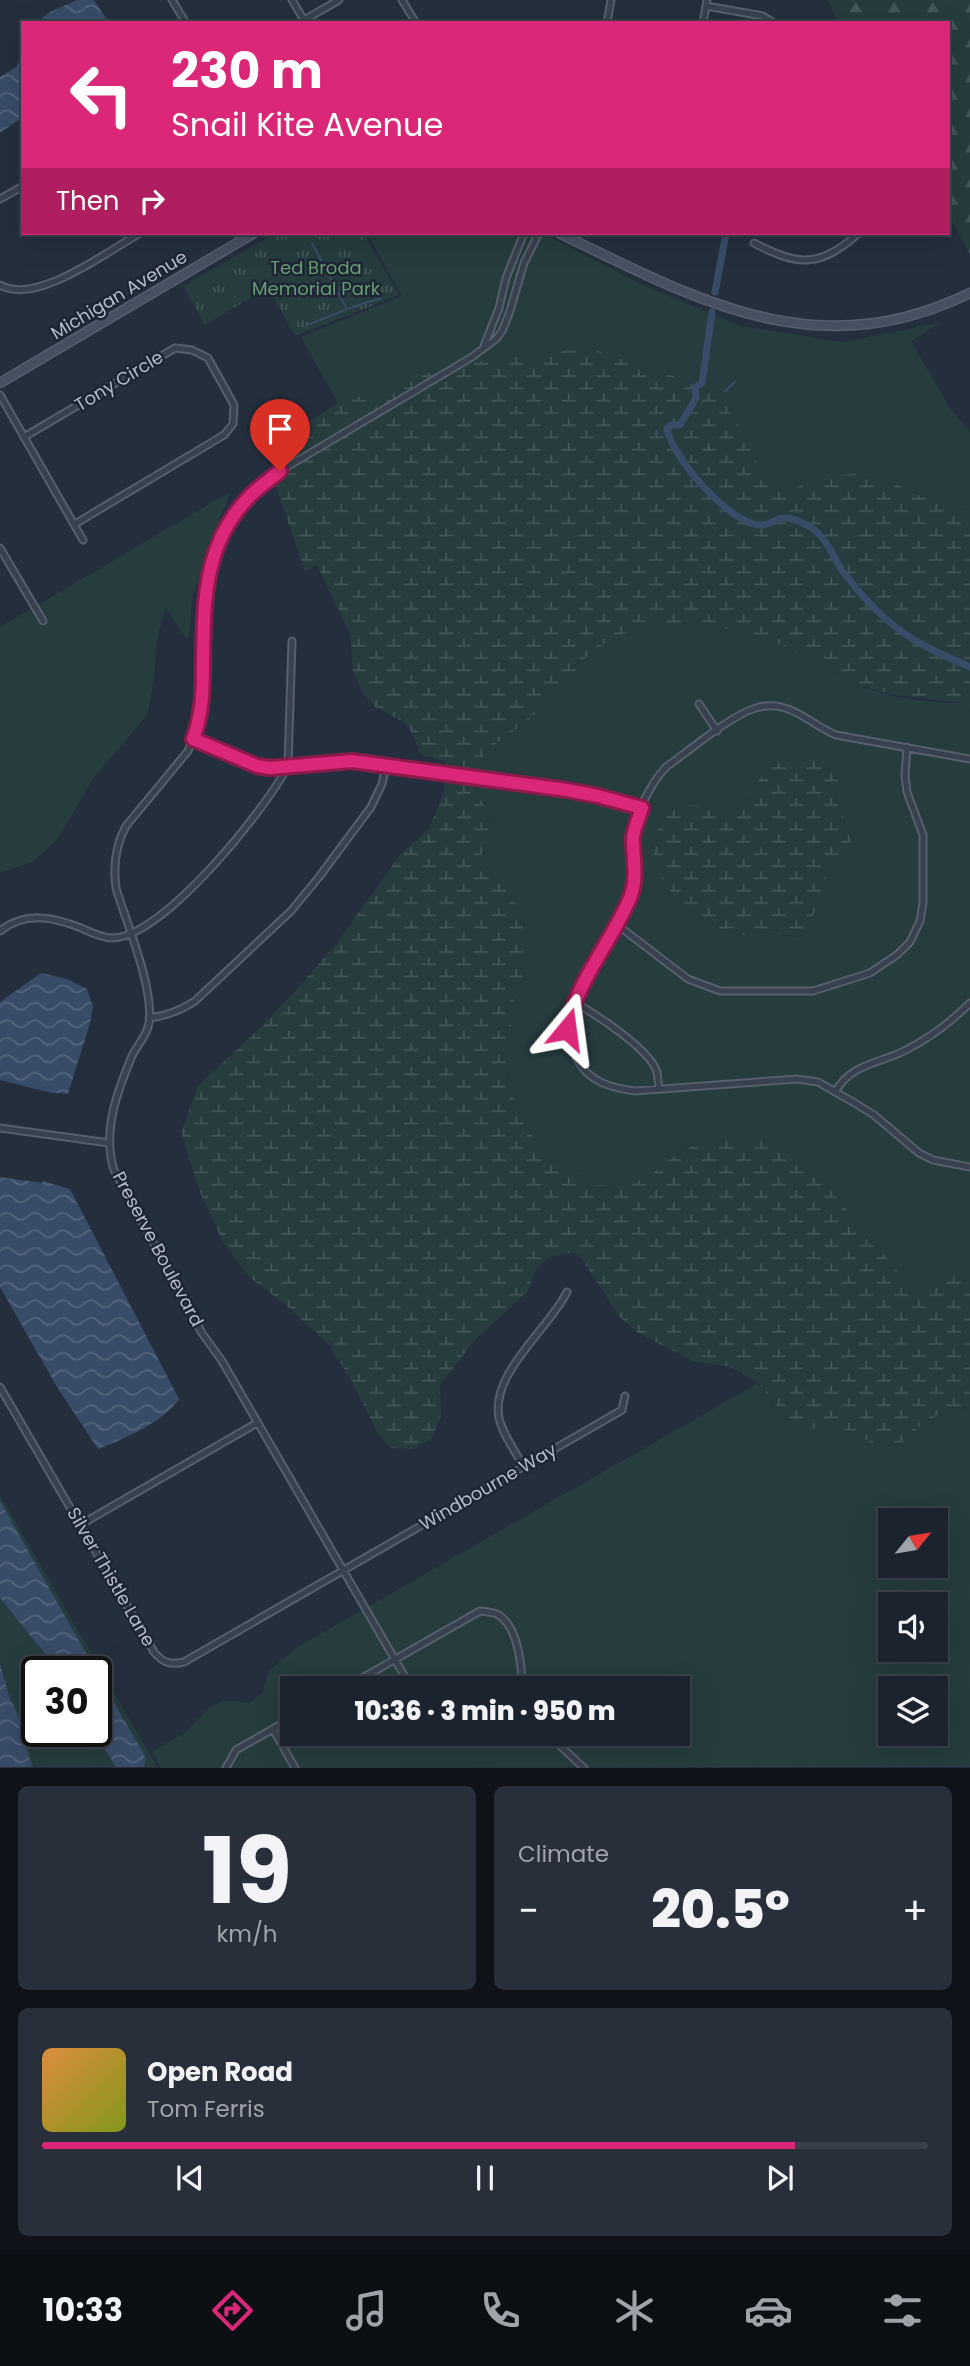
<!DOCTYPE html>
<meta charset="utf-8">
<style>
:root{--surface:#1b232e;--page:#282f3a;--text:#f1f3f6;--muted:#a0a4aa;--line:#39404a;--accent:#db2777}
body{margin:0;font-family:Poppins,sans-serif;background:var(--page);color:var(--text);height:100vh;display:flex;flex-direction:column;font-size:26px;white-space:nowrap}
*{box-sizing:border-box;margin:0}
p{font-size:23px;color:var(--muted)}
.icon{flex:none;width:38px;height:38px;fill:none;stroke:currentColor;stroke-width:2;stroke-linecap:round;stroke-linejoin:round}
.map{position:relative;height:1768px;overflow:hidden}
.drawer{display:flex;flex-direction:column;gap:18px;padding:18px;background:#0f1319;flex:1}
.drawer>*{flex:none}
.guide{position:absolute;left:21px;top:21px;width:929px;height:214px;border-radius:0px;box-shadow:0 7px 28px #0002,0 0 0 2px var(--line);background:#db2777;color:#fff;overflow:hidden}
.needle{width:46px;rotate:60deg}
.controls{position:absolute;left:878px;top:1508px;display:grid;gap:14px}
.controls a{display:grid;place-items:center;width:70px;height:70px;border-radius:0px;background:var(--surface);box-shadow:0 7px 28px #0002,0 0 0 2px var(--line);font-size:35px}
.speed{position:absolute;left:21px;top:1656px;display:flex;gap:14px;font-size:35px;font-weight:700;text-align:center}
.speed>*{display:grid;place-content:center;width:91px;height:91px;border-radius:50%;background:var(--surface);box-shadow:0 7px 28px #0002,0 0 0 2px var(--line);line-height:1}
.speed .limit{border:4px solid #111;border-radius:10px;background:#fff;color:#111}
.pin{position:absolute;display:grid;place-items:center;width:60px;height:60px;color:#fff;margin:-72px -30px;border-radius:50% 50% 50% 0;rotate:-45deg;box-shadow:0 0 7px #0007}
.pin .icon{rotate:45deg}
.me{position:absolute;width:77px;margin:-38px;rotate:16deg;stroke-linejoin:round;filter:drop-shadow(0 0 5px #0008)}
.turn{display:flex;align-items:center;gap:24px;height:147px;padding:0 35px;font-size:32px}
.turn .icon{width:91px;height:91px;stroke-width:2.5}
.turn b{display:block;font-size:49px;line-height:60px}
.then{display:flex;align-items:center;height:66px;padding:0 35px;background:#0003;gap:14px;font-size:26px}
.big{font-size:52px;font-weight:800;line-height:1.1}
.drawer .tile{flex:1;display:flex;flex-direction:column;justify-content:center;gap:10px;min-width:0;padding:0 24px;border-radius:10px;background:var(--page)}
.drawer .dial{align-items:center;gap:0}
.dial b{font-size:91px;line-height:1}
.song{display:flex;align-items:center;gap:21px}
.cover{width:84px;height:84px;border-radius:10px;background:linear-gradient(135deg,hsl(30 70% 55%),hsl(70 70% 35%))}
.played{height:7px;border-radius:4px;background:linear-gradient(90deg,var(--accent) 85%,var(--line) 85%)}
.keys{display:flex;justify-content:space-around;direction:ltr}
.heat{display:flex;justify-content:space-between;align-items:center;font-size:38px;direction:ltr}
.drawer .tiles{flex:1;display:grid;gap:18px;grid-template-columns:1fr 1fr}
.tile:last-child{grid-column:span 2}
.trip{position:absolute;left:280px;top:1676px;width:410px;height:70px;border-radius:0px;background:var(--surface);box-shadow:0 7px 28px #0002,0 0 0 2px var(--line);font-weight:800;line-height:70px;text-align:center}
.dock{display:flex;height:112px;justify-content:space-around;align-items:center;background:#0b0e12;color:var(--muted)}
.dock .icon{width:49px;height:49px}
.dock .current{color:var(--accent)}
.dock b{font-size:32px;color:var(--text)}
.map>svg:first-child{display:block}
.green{fill:#263c3f;fill-rule:evenodd}
.forest{fill:url(#forest-firs)}
.wetland{fill:url(#wetland-marsh)}
.park{fill:url(#park-tufts)}
.water{fill:url(#water-waves)}
.lines{fill:none;stroke-linecap:round;stroke-linejoin:round}
.stream{stroke:#394c67;stroke-width:2}
.canal{stroke:#394c67;stroke-width:7}
.street-casing{stroke:#565f6c;stroke-width:9}
.secondary-casing{stroke:#565f6c;stroke-width:11}
.street{stroke:#38414e;stroke-width:5}
.secondary{stroke:#465061;stroke-width:8}
.route-casing{stroke:#8e194d;stroke-width:18}
.route{stroke:#db2777;stroke-width:12}
.labels{text-anchor:middle;stroke-width:5;stroke-linejoin:round;paint-order:stroke}
.park-label{font-size:18px;fill:#6b9a76;stroke:#1d2633}
.street-label{font-size:18px;fill:#b4bcc9;stroke:#1d2633}
</style>
<div class="map">
<svg width="970" height="1768" viewBox="0 0 970 1768">
<defs>
<pattern id="forest-firs" width="22" height="20" patternUnits="userSpaceOnUse" patternTransform="scale(1.75)"><rect width="22" height="20" fill="#263c3f"/><path d="M5 1l3.5 6h-7zM16 11l3.5 6h-7z" fill="#435659"/></pattern>
<pattern id="wetland-marsh" width="20" height="14" patternUnits="userSpaceOnUse" patternTransform="scale(1.75)"><rect width="20" height="14" fill="#263c3f"/><path d="M1 5h8M5 5V1M11 12h8M15 12V8" fill="none" stroke="#435659"/></pattern>
<pattern id="park-tufts" width="24" height="20" patternUnits="userSpaceOnUse" patternTransform="scale(1.75)"><rect width="24" height="20" fill="#263c3f"/><path d="M3 7l-1-3M5 7V3M7 7l1-3M15 17l-1-3M17 17v-4M19 17l1-3" fill="none" stroke="#435659"/></pattern>
<pattern id="water-waves" width="16" height="10" patternUnits="userSpaceOnUse" patternTransform="scale(1.75)"><rect width="16" height="10" fill="#394c67"/><path d="M0 5q4-4 8 0t8 0" fill="none" stroke="#53647b"/></pattern>
</defs>
<rect width="100%" height="100%" fill="#242f3e"/>
<path class="green" d="M367 233H542L638 283 741 326 842 342 940 323 911 341 950 408 970 432V513L910 492 893 482 801 487 782 491 764 485 758 477 757 464 749 441 727 407 705 391 676 377 589 348 487 360 376 393 337 401 301 337 402 296Z
M230 492 192 598 190 632 187 640 166 608 157 639 154 679 148 714 93 779 57 840 33 862 0 873V627Z
M660 624C694 625 728 626 761 636 793 646 822 667 852 682 883 697 926 703 961 703L970 706V1278L960 1279 945 1274 915 1292 904 1281 825 1183 756 1136 697 1144 678 1153 647 1178 617 1186 598 1185 581 1173 550 1160 536 1143 517 1106 510 1087 506 1064 516 992 527 965 524 919 508 889 491 878 481 856 488 836 490 816 476 792 472 774 487 750 528 721 566 683 589 654 619 635ZM800 758 838 775 837 802 849 832 817 895 813 918 795 937 753 931 735 935 717 811 726 817C748 807 753 781 772 766 779 761 791 760 800 758Z
M758 1383 794 1428C810 1430 825 1427 840 1429 853 1430 865 1439 875 1446L904 1442 920 1426 951 1407 970 1409V1767L161 1768 152 1751 185 1733 210 1707 224 1700 249 1703 263 1692 268 1672 296 1648ZM891 1521H936V1566H891ZM891 1605H936V1650H891ZM292 1689H677V1734H292ZM891 1689H936V1734H891Z
M0 1495 157 1767H0ZM37 1671H96V1731H37Z"/>
<path class="forest" d="M827 0H970V254L949 216 948 23H839Z"/>
<path class="wetland" d="M589 348 676 377 705 391 727 407 749 441 757 464 758 477 765 485 782 491 831 477 863 472 893 482 910 492 970 513V706L961 703 889 694 854 683 790 648 762 637 731 629 660 624 619 635 589 654 566 683 528 721 487 750 472 775 476 792 490 815 488 836 481 856 491 878 508 889 524 919 527 965 516 992 506 1064 510 1087 517 1106 536 1143 550 1160 581 1173 598 1185 617 1186 647 1178 678 1153 697 1144 756 1136 774 1137 798 1155 825 1183 915 1292 945 1274 960 1279 970 1278V1409L951 1407 920 1426 904 1442 875 1446C865 1439 853 1430 839 1429 825 1427 810 1430 794 1428L758 1383 731 1367 693 1361 638 1333 619 1316 582 1259 574 1252 552 1256 537 1267 527 1292 477 1338 459 1360 440 1385 441 1416 432 1438 413 1449 391 1448 378 1434 350 1378 329 1345 286 1305 249 1277 223 1242 198 1187 181 1132 198 1086 261 1027 296 990 337 943 400 855 429 829 444 792 445 761 421 755 412 733 404 722 375 707 362 691 353 672 350 634 317 565 305 571 279 496 273 467 294 454 308 422 338 403 337 401 376 393 428 373 487 360Z
M800 758 818 760 838 775 837 802 849 832 851 847C819 874 820 898 808 934 793 938 780 934 765 932 755 932 743 936 734 935 701 928 652 885 654 850 654 837 659 826 664 814 689 802 702 802 726 817 748 807 753 781 772 766 779 761 791 760 800 758Z"/>
<path class="park" d="M276 233H363L399 295 295 336 268 288 205 325 183 286Z"/>
<path class="water" d="M77 0H94L109 23H36L50 12Z
M23 57V117L0 133V77L16 67Z
M41 973 67 979 87 989 93 1007 90 1023 68 1094 52 1093 0 1080V1002Z
M0 1177 42 1183 43 1181 70 1189 179 1399C164 1422 124 1439 98 1449L57 1387 0 1287Z
M0 1501 96 1671H59L0 1598Z
M0 1664 10 1699 20 1719 25 1745 33 1767H0Z
M96 1672 141 1749 145 1757 144 1767H116L94 1731H96Z"/>
<g class="lines">
<path class="stream" d="M312 243 347 309 381 298
M310 324 345 310
M725 391 735 382"/>
<path class="canal" d="M715 292 726 233
M712 312 702 383 695 388 696 398 680 425H671L667 429C672 457 729 523 759 525 767 526 772 521 779 519 790 515 809 525 818 533 829 543 835 561 844 573 863 598 886 623 913 639 930 650 951 658 970 667"/>
<g class="street-casing">
<path id="street" d="M172 0 186 23
M292 0 305 22
M402 0 416 23
M706 6 763 16 774 23
M304 20 339 0
M607 23 611 0
M703 23 707 0
M0 199 23 186
M754 243C799 267 821 267 859 233
M0 285C36 306 108 251 140 233
M484 346 499 308 506 278 524 233
M0 395 83 540
M24 437 175 348 192 350 208 358 234 405 233 424 224 435 75 524
M0 548 43 621
M699 704 717 731
M193 739 258 766 270 768 352 761 567 790 598 796 642 809
M970 759 836 735C821 729 808 718 793 711 782 706 768 704 756 708 731 715 689 751 666 767 651 783 633 817 633 840 633 860 638 878 630 898 614 935 567 990 567 1028 567 1039 572 1050 577 1059 588 1082 612 1088 635 1091L797 1079 818 1082 853 1102 874 1115 919 1153 933 1160 970 1167
M616 924 688 979 720 991H813L870 973 898 954 910 942 920 921 923 903V835L907 792 905 776 907 747
M0 931C25 911 54 917 81 928 90 932 102 938 112 938 163 938 265 810 288 766L292 641
M574 1002C595 1014 650 1049 657 1072 658 1077 658 1084 659 1089
M149 1018C166 1016 180 1011 195 1001L291 911 319 877 371 807 382 784 386 766
M835 1092C851 1064 877 1064 904 1051 928 1039 951 1022 970 1003
M0 1128 109 1143
M0 1387 154 1652C163 1663 170 1665 184 1662L622 1410 625 1396
M524 1467C515 1451 503 1435 499 1418 490 1373 549 1329 567 1292
M80 1525 257 1423
M343 1689 480 1611C486 1612 493 1612 497 1614 519 1626 522 1668 522 1689
M412 1689 222 1361 202 1333 114 1170C102 1132 117 1092 132 1056 137 1045 147 1036 149 1023 154 987 127 925 116 888 113 866 115 846 126 826L188 751 200 721 208 575 215 550 228 523 251 495 280 471 472 357 496 339 502 331 509 314 524 263 539 233
M273 1729 295 1768
M540 1734 556 1742 584 1768
M226 1768 236 1750 292 1718"/>
</g>
<g class="secondary-casing">
<path id="secondary" d="M559 233C697 300 817 368 970 293
M0 383 254 233"/>
</g>
<use href="#street" class="street"/>
<use href="#secondary" class="secondary"/>
</g>
<g class="lines">
<g class="route-casing">
<path id="route" d="M280 471C271 479 260 486 251 495 204 542 204 598 203 660 203 687 203 713 193 739L257 766 270 768 352 761 567 790 598 796 642 808C639 818 633 829 633 839 633 860 638 878 630 898 611 943 577 980 567 1029"/>
</g>
<use href="#route" class="route"/>
</g>
<g class="labels">
<g class="park-label">
<text x="316" y="274">Ted Broda<tspan x="316" dy="21">Memorial Park</tspan></text>
</g>
<g class="street-label">
<text transform="translate(119 295) rotate(-31)" y="6">Michigan Avenue</text>
<text transform="translate(119 381) rotate(-31)" y="6">Tony Circle</text>
<text transform="translate(158 1249) rotate(62)" y="6">Preserve Boulevard</text>
<text transform="translate(488 1487) rotate(-30)" y="6">Windbourne Way</text>
<text transform="translate(111 1577) rotate(60)" y="6">Silver Thistle Lane</text>
</g>
</g>
</svg>
<div class="controls">
<a><svg class="needle" viewBox="-14 -14 28 28"><path d="M0-13l5 13h-10z" fill="#e53935"/><path d="M0 13l5-13h-10z" fill="#a0a4aa"/></svg></a>
<a><svg class="icon" aria-label="sound" viewBox="0 0 24 24"><path d="M4 9h4l5-4v14l-5-4H4zM17 9q2 3 0 6"/></svg></a>
<a><svg class="icon" aria-label="layers" viewBox="0 0 24 24"><path d="M12 4l9 5-9 5-9-5zM3 14l9 5 9-5"/></svg></a>
</div>
<div class="speed"><div class="limit">30</div></div>
<div class="pin" style="left:280px;top:471px;background:#d93025"><svg class="icon" aria-label="arrive" viewBox="0 0 24 24"><path d="M6 21V4h12l-3 4 3 4H6"/></svg></div>
<svg class="me" style="left:567px;top:1029px" viewBox="-20 -20 40 40"><path d="M0-17L14 15 0 8-14 15z" fill="#db2777" stroke="#fff" stroke-width="4"/></svg>
<div class="trip">10:36 · 3 min · 950 m</div>
<div class="guide">
<div class="turn"><svg class="icon" aria-label="left" viewBox="0 0 24 24"><path d="M17 20v-9H6M10 6l-5 5 5 5"/></svg><div><b>230 m</b>Snail Kite Avenue</div></div>
<div class="then">Then<svg class="icon" aria-label="right" viewBox="0 0 24 24"><path d="M7 20v-9h11M14 6l5 5-5 5"/></svg></div>
</div>
</div>
<section class="drawer">
<div class="tiles">
<div class="tile dial"><b>19</b><p>km/h</p></div>
<div class="tile"><p>Climate</p>
<div class="heat"><a>−</a><b class="big">20.5°</b><a>+</a></div>
</div>
<div class="tile">
<div class="song"><i class="cover"></i><div><b>Open Road</b><p>Tom Ferris</p></div></div>
<div class="played"></div>
<div class="keys"><svg class="icon" aria-label="previous" viewBox="0 0 24 24"><path d="M18 5L8 12l10 7zM5 5v14"/></svg><svg class="icon" aria-label="pause" viewBox="0 0 24 24"><path d="M8 5v14M16 5v14"/></svg><svg class="icon" aria-label="next" viewBox="0 0 24 24"><path d="M6 5l10 7-10 7zM19 5v14"/></svg></div>
</div>
</div>
</section>
<nav class="dock">
<b>10:33</b>
<svg class="icon current" aria-label="directions" viewBox="0 0 24 24"><path d="M12 3l9 9-9 9-9-9zM9 14v-3h6M13 9l2 2-2 2"/></svg>
<svg class="icon" aria-label="music" viewBox="0 0 24 24"><path d="M9 18V5l10-2v13"/><circle cx="6" cy="18" r="3"/><circle cx="16" cy="16" r="3"/></svg>
<svg class="icon" aria-label="phone" viewBox="0 0 24 24"><path d="M5 4h4l2 5-3 2q2 4 5 5l2-3 5 2v4C11 20 4 13 5 4z"/></svg>
<svg class="icon" aria-label="climate" viewBox="0 0 24 24"><path d="M12 3v18M4 7l16 10M4 17L20 7"/></svg>
<svg class="icon" aria-label="car" viewBox="0 0 24 24"><path d="M5 17H2v-5l4-1 3-4h7l3 4 3 1v5h-3M9 17h6M6 11h13"/><circle cx="7" cy="17" r="2"/><circle cx="17" cy="17" r="2"/></svg>
<svg class="icon" aria-label="filters" viewBox="0 0 24 24"><path d="M4 7h16M4 17h16"/><circle cx="9" cy="7" r="2"/><circle cx="15" cy="17" r="2"/></svg>
</nav>
